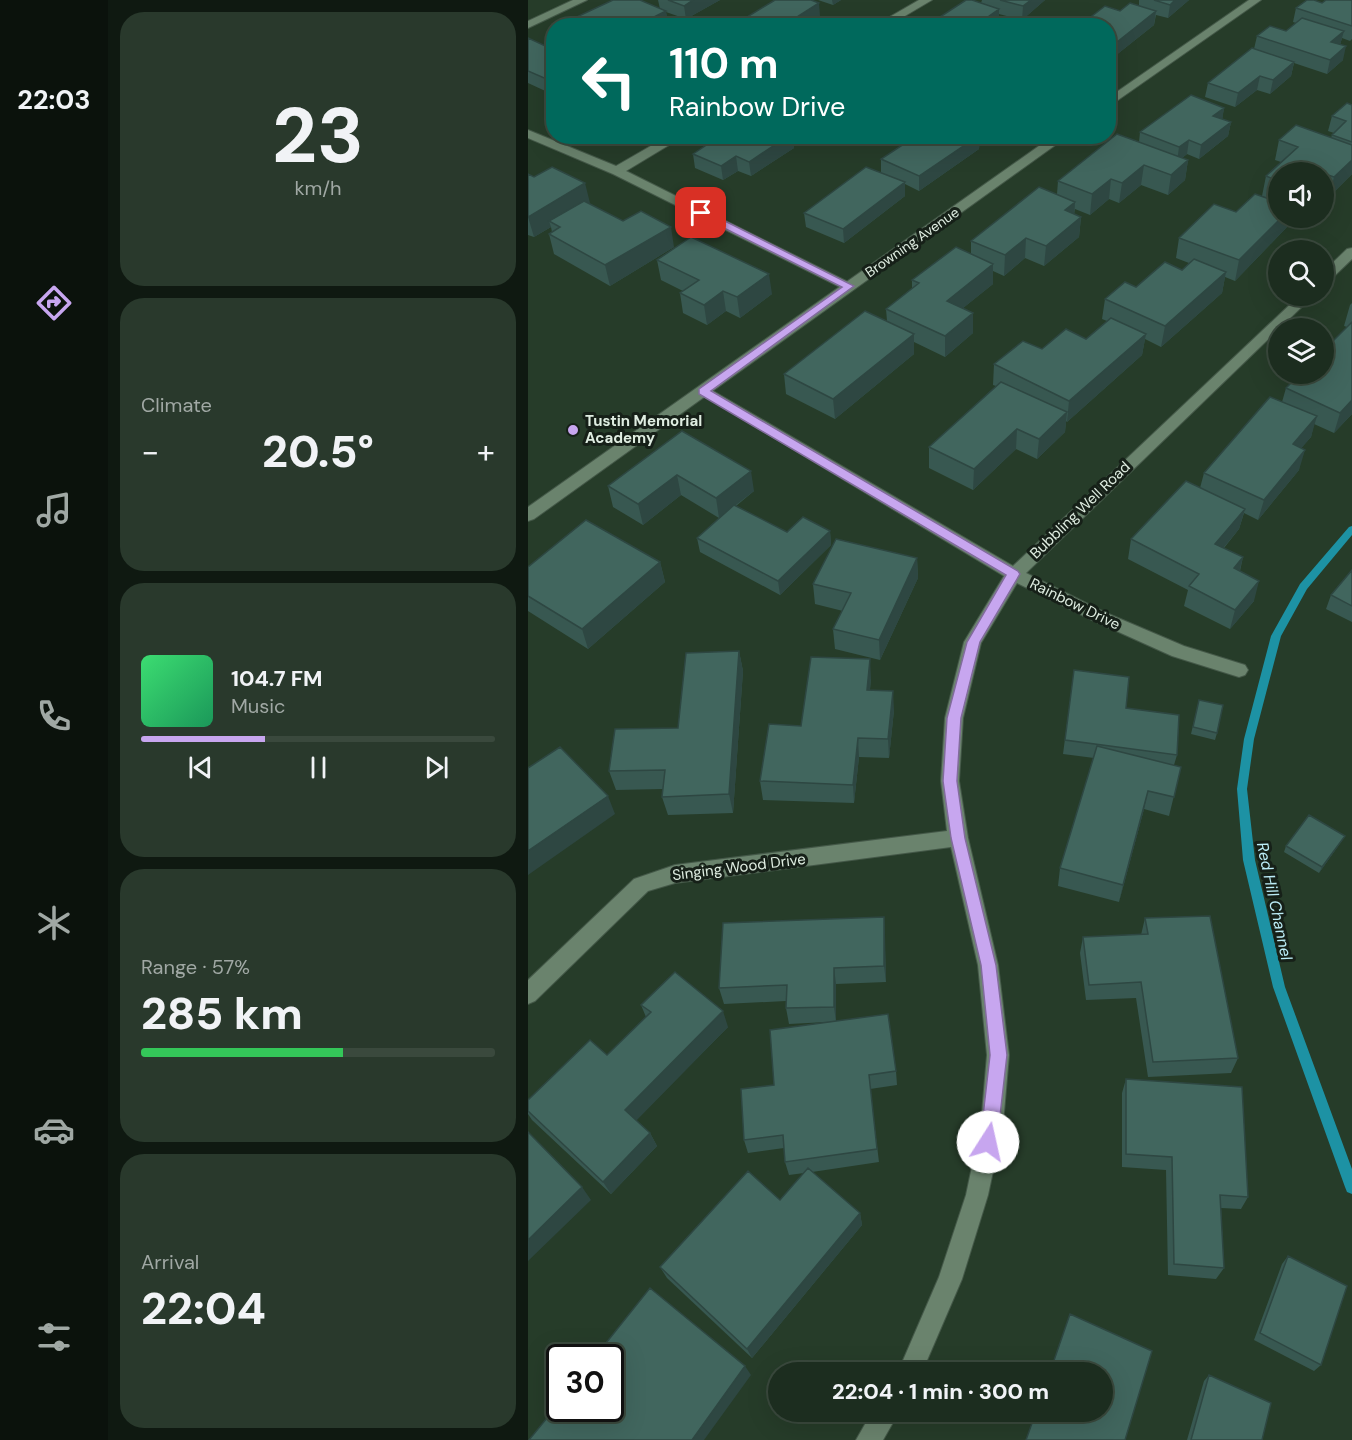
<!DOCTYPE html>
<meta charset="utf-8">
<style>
:root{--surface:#1c2d1f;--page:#29392c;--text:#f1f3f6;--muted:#a0a8a4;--line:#3a493d;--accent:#c7a6ef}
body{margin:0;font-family:"DM Sans",sans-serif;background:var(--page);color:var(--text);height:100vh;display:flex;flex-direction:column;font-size:22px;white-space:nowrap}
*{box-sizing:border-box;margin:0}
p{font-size:20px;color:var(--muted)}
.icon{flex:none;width:33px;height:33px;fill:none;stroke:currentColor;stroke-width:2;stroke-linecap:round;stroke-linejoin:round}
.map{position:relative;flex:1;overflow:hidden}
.sheet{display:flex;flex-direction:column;gap:12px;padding:12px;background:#0f1911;width:420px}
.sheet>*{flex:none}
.banner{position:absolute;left:18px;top:18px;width:570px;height:126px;border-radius:24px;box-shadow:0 6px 24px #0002,0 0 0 2px var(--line);background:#00695c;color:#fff;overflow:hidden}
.controls{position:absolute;left:740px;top:162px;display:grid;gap:12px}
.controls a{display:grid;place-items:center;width:66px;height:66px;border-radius:50%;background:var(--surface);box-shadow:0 6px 24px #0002,0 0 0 2px var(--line);font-size:30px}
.speed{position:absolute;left:18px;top:1344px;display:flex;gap:12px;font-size:30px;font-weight:700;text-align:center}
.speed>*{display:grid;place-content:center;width:78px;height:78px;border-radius:50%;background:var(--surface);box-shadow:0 6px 24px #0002,0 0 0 2px var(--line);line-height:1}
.speed .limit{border:3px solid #111;border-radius:9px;background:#fff;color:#111}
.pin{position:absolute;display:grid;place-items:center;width:51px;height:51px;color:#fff;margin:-26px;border-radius:12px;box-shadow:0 3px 9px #0006}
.me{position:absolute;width:66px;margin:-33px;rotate:10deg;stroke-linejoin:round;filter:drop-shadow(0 0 4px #0008)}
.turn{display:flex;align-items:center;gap:21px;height:126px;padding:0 24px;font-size:27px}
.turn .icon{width:78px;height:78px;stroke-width:2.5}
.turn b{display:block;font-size:42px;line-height:51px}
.big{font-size:45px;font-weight:800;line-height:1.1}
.sheet .card{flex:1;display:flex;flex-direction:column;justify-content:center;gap:9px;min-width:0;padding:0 21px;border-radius:24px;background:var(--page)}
.sheet .dial{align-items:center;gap:0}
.dial b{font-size:78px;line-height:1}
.song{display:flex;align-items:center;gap:18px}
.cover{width:72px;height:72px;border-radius:9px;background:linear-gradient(135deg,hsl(140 70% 55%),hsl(150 70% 35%))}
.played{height:6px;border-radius:3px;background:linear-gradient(90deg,var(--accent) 35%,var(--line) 35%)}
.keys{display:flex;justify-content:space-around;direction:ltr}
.heat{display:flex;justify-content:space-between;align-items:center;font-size:33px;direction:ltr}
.charge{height:9px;border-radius:4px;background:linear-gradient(90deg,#34c759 57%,var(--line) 0)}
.trip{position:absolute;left:240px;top:1362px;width:345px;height:60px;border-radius:30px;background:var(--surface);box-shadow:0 6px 24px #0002,0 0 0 2px var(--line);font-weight:800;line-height:60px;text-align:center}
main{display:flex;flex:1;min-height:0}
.tabs{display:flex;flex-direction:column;width:108px;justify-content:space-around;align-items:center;background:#0b120c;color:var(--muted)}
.tabs .icon{width:42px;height:42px}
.tabs .active{color:var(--accent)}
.tabs b{font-size:27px;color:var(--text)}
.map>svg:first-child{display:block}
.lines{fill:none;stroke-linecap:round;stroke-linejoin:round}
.stream{fill:#1d92a4;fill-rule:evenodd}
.minor-casing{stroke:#445848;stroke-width:2}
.tertiary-casing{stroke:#445848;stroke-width:2}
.minor{fill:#6a836d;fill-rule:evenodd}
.tertiary{fill:#6a836d;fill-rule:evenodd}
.wall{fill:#385851}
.shaded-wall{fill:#2e4742}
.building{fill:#41665e;stroke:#2e4742;stroke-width:1.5}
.route{fill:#c7a6ef;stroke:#816c9b;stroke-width:1.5}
.poi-dot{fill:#c7a6ef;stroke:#162018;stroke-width:2}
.labels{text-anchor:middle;stroke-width:6;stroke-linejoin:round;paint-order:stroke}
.far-street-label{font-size:14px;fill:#dfede1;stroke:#162018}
.poi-label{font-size:15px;font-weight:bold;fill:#dfede1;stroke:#162018;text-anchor:start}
.street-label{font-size:15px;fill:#dfede1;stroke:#162018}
.water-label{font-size:16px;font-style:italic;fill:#bbecf6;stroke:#162018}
</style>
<main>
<nav class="tabs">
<b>22:03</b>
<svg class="icon active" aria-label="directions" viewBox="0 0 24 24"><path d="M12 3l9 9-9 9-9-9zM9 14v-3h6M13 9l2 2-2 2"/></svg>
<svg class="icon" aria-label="music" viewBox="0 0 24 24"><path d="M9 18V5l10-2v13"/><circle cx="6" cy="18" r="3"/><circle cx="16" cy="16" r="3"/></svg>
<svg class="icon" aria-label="phone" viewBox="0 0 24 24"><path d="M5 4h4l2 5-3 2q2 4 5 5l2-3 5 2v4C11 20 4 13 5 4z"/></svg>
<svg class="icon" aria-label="climate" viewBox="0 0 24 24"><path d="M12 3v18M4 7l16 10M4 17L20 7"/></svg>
<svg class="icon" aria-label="car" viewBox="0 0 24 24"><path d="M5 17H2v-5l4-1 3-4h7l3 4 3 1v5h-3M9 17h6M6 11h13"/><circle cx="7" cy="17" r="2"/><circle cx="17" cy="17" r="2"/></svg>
<svg class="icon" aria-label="filters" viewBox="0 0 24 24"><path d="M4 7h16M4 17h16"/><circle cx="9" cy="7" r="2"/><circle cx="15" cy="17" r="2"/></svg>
</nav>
<section class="sheet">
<div class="card dial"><b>23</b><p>km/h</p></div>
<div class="card"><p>Climate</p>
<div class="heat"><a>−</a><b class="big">20.5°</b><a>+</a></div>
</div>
<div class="card">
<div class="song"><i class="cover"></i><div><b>104.7 FM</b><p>Music</p></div></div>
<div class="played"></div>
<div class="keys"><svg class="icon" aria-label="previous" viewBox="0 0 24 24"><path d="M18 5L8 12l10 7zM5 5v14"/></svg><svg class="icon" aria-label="pause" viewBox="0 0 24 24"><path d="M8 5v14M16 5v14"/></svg><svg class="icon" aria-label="next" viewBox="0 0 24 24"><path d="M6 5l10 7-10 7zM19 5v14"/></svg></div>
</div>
<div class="card"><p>Range · 57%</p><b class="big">285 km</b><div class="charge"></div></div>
<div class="card"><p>Arrival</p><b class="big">22:04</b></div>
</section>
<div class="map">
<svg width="824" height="1440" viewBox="0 0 824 1440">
<rect width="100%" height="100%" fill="#263c29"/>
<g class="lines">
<path class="stream" d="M824 526V535L779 589 753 636 726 739 719 789 727 860 757 987 824 1169V1194L819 1192 817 1187 745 987 715 860 709 789 716 739 743 636 772 584 821 527Z"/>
<g class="minor-casing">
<path id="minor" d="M45 0H59L0 28V21Z
M391 0H404L360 26H346Z
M0 130 88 166 140 136H156L98 171 328 286 326 289H316L85 174 0 138Z
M824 248V259L800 282 795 283V272L819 249Z
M771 296H785L498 573 576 612 656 646 717 665 720 670 717 675 711 677 644 656 564 620 489 583 453 643 435 718 431 781 440 838 470 965 481 1055 475 1124 460 1195 434 1279 394 1372H370L411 1277 438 1195 453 1124 459 1055 450 965 423 847 147 883 120 891 7 1001 0 1004V980L106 879 147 865 419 831 413 781 417 718 436 642 476 576 168 391 175 386 180 388 485 566Z
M344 1412H371L355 1440H328Z"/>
</g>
<g class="tertiary-casing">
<path id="tertiary" d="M721 0H733L580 107V98Z
M525 136H540L6 519 0 521V507Z"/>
</g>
<use href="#minor" class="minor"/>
<use href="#tertiary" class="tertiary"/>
</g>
<path class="wall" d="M130 0H192L158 19 138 12 140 25 138 26H41L40 21 132 9Z
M290 0H313L305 5Z
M454 0H517L494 20 471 14V23L453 3Z
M611 0H661L640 18 628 15 626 25 587 56 580 54V26L592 11 611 6Z
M824 0V39L822 41 814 38 812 45 815 60 799 74 766 63 763 76 742 94 729 90 707 107 677 97 680 83 726 49 729 36 758 31 768 23 765 22 768 8 794 3Z
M0 38 26 50V95L0 83Z
M824 105V174L801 197 795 195V172H750V218L759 227 707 281 697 277 694 293 633 347 617 339 614 355 539 422 538 421 537 432 509 459 488 449 445 490 401 468V447L468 386 465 385 466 364 514 349 558 339 579 321 574 319 577 299 654 270 661 263 648 258 651 238 708 212 734 196 738 176 753 162 747 160 751 140 803 138 804 135 806 133 800 131 804 116Z
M696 108 694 119 703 122 700 136 671 159 659 154 654 158 660 160 657 180 640 195 613 185 591 203 581 199 562 215 547 209 546 214 553 217 551 237 516 266 497 258 476 276 465 271V284L435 308 445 333 417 357 386 342V354L307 419 258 394 256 374 359 321 358 309 384 288V280L443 254V241L529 194 530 181 611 142 612 132Z
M192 136H285L276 143 265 139 266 148 223 176 210 171 195 180 167 168 165 154Z
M388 136H463L458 140 452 137 451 149 391 191 377 184V196L316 243 278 227 276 213 353 173V159Z
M0 174 61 204 146 247 82 286 26 254 21 234 24 232 23 227 6 237 0 235Z
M129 260 244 294 212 318 198 311 179 325 155 313 152 293 155 291 133 280Z
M824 303V414L806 433 786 424 783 437 773 448 771 470 730 520 716 513 711 529 696 548 715 557 712 571 726 601 702 629 656 606 660 590 600 559 603 539 672 488 676 473 754 402 758 388 819 327 816 326 822 305Z
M154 431 226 491 208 506 259 532 302 531 303 545 252 595 172 552 169 538 191 518 153 495 115 525 85 507 80 486Z
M389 558 390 578 352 660 307 649 305 629 315 611 287 604 285 584Z
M132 562 137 582 60 649 0 611V567Z
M824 570V622L798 609 803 595Z
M211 651 215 671 205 813 140 815 134 797 135 789 88 790 81 771 150 728Z
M546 670 598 708 649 755 646 765 653 767 641 816 616 809 591 902 530 886 532 868 566 758 535 754Z
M343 678 342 690 366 710 361 758 331 757 326 803 235 800 232 781 273 726Z
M671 700 689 733 687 740 663 734Z
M817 836 813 842 791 873 756 852 758 846Z
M356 917 358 982 308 984V1021L368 1071 369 1085 342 1089 351 1162 284 1172 332 1213 334 1225 224 1358 139 1278 132 1267 252 1200 276 1173 261 1175 257 1162 256 1148 220 1153 216 1140 246 1085 299 1022 261 1024 258 1008V1001L196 1004 191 988Z
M617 918 710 1058 703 1073 620 1077 608 998 558 1000 552 953 555 937 613 935Z
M113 1005 200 1027 108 1120 122 1133 129 1146 83 1194 4 1120 0 1114V1100L79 1055 118 1017Z
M598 1079 720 1197 713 1209 693 1208 696 1268 688 1279 640 1275 638 1170 594 1167V1093Z
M760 1256 793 1365 786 1371 726 1340 754 1264Z
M681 1375 734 1440H659L676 1381Z"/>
<path class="shaded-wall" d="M165 0H192L158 19 156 6Z
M304 0H313L305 5Z
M503 0H517L494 20 495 6Z
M647 0H661L640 18 642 5Z
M291 3 292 16 278 26H255Z
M471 9V23L467 26H447Z
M138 11 140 25 138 26H108Z
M628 11 626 25 587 56 589 42Z
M816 31 812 45 803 42Z
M818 46 815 60 799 74 802 60Z
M766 62 763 76 742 94 745 80Z
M732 76 729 90 707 107 710 93Z
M26 80V92L23 81Z
M696 108 694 122 685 116Z
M703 122 700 136 671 159 673 145Z
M260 136H265L266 148 223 176 221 162Z
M275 136H285L276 143Z
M450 136H452L451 149 391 191V176Z
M661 140 659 154 649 162 651 147Z
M208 156 210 171 195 180 193 166Z
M660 160 657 180 640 195 643 175Z
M824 160V174L801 197 806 177Z
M616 165 613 185 591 203 594 183Z
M583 179 581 199 562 215 564 194Z
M377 182V196L316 243 315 229Z
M57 183 62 203 21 221 23 227 6 237 0 217Z
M547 202 546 222 537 210Z
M553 217 551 237 516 266 518 246Z
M753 218H761L759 227 707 281 711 260Z
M143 227 146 247 82 286 77 265Z
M498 238 497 258 476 276 477 255Z
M465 264V284L419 321V301Z
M698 272 694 293 633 347 637 326Z
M241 274 244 294 212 318 209 297Z
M195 291 198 311 179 325 176 305Z
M445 313V333L417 357V336Z
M386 334V354L307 419 305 399Z
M618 334 614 355 539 422 541 401Z
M824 400V414L806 433 812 413Z
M539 412 537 432 509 459 511 439Z
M789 416 783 437 759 465 765 444Z
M489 429 488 449 445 490 446 469Z
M777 450 771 470 730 520 736 500Z
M223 471 226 491 191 518 188 498Z
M149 475 153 495 115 525 110 504Z
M717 509 711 529 682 564 687 544Z
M302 531 303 545 252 595 250 581Z
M715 557 710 577 706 568Z
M389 558 390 578 352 660 351 640Z
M132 562 137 582 60 649 54 629Z
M731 581 726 601 702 629 707 610Z
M211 651 215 671 205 813 201 794Z
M342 659 343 678 340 709 339 690Z
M365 691 366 710 361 758 360 739Z
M330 738 331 757 326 803 325 785Z
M620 791 616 809 591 902 595 885Z
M80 796 87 814 0 875V851Z
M817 836 813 842 791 873 794 867Z
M356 917 357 934 358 982 356 966Z
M306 968 308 984V1022L306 1007Z
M195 1011 200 1027 105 1124 97 1110Z
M122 1133 129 1146 83 1194 75 1182Z
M54 1187 63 1200 0 1261V1240Z
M332 1213 334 1225 224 1358 219 1349Z
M217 1366 223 1375 176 1440H164Z"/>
<path class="building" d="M85 0H112L138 11 108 26H49L40 21Z
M140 0H165L156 6Z
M247 0H283L291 3 255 26 206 25Z
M438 0H444L471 9 447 26H398Z
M472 0H503L495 6Z
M626 0H647L642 5Z
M779 0H786L794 3 798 0H824V26L768 8Z
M602 3 628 11 589 42 580 39V26H551L577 6 592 11Z
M774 18 816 31 803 42 818 46 802 60 729 36 742 26 758 31Z
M0 38 26 50V80L23 81 0 71Z
M724 48 766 62 745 80 732 76 710 93 680 83Z
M663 95 696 108 685 116 703 122 673 145 661 140 651 147 612 132Z
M819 103 824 105V142L804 135 818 121 804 116Z
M768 125 824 145V160L806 177 788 171 786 172H750V181L738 176 770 147 751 140Z
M589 134 660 160 643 175 616 165 594 183 583 179 564 194 530 181Z
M192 136H260L221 162 208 156 193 166 165 154Z
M388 136H450L391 176 353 159Z
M24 167 57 183 0 217V174L6 177Z
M338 167 377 182 315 229 276 213Z
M511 187 547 202 537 210 553 217 518 246 498 238 477 255 443 241Z
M727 194 750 202V218H753L711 260 651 238 686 204 708 212Z
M56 201 95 221 113 211 143 227 77 265 21 234 32 227 21 221Z
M163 237 241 274 209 297 195 291 176 305 152 293 171 280 129 260Z
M428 247 465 264 419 301 445 313 417 336 358 309 391 283 384 280Z
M666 259 698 272 637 326 577 299 597 282 608 287 637 262 654 270Z
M337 311 386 334 305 399 256 374Z
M583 318 618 334 541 401 466 364 495 341 514 349 538 329 558 339Z
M824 322V400L812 413 758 388 772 374H795V351Z
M473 382 539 412 511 439 489 429 446 469 401 447Z
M742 397 789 416 765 444 777 450 736 500 676 473Z
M154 431 223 471 188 498 149 475 110 504 80 486Z
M658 481 717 509 687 544 715 557 706 568 731 581 707 610 661 586 671 574 603 539Z
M206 505 259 532 275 517 302 531 250 581 169 538Z
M58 520 132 562 54 629 0 596V567Z
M308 539 389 558 351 640 305 629 323 593 285 584Z
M824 570V606L803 595Z
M211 651 201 794 134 797 137 770 81 771 87 729 150 728 158 653Z
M283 657 342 659 339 690 365 691 360 739 330 738 325 785 232 781 241 724 273 726Z
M546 670 601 677 598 708 651 715 649 755 537 740Z
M671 700 695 705 689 733 665 727Z
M569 746 653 767 646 797 620 791 595 885 532 868Z
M32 747 80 796 0 851V768Z
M781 815 817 836 794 867 758 846Z
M682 916 710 1058 625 1062 613 982 561 985 555 937 620 934 617 918Z
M356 917V966L306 968V1007L258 1008 259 985 191 988 195 923Z
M147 972 195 1011 97 1110 122 1133 75 1182 0 1111V1100L62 1040 79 1055 123 1012 113 1005Z
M360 1014 368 1071 341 1075 349 1149 257 1162 255 1135 216 1140 213 1089 246 1085 242 1030Z
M598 1079 714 1087 720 1197 692 1195 696 1268 646 1264 644 1157 598 1154Z
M0 1132 54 1187 0 1240Z
M280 1168 332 1213 219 1349 132 1267 220 1171 252 1200Z
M760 1256 819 1286 793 1365 732 1333Z
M122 1288 217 1366 164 1440H1L32 1402V1408H82V1358H66Z
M542 1314 624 1351 597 1440H498L508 1412H574V1372H522Z
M681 1375 743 1403 734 1440H663Z"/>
<path class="route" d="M170 211H177L326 286 183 391 490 571 492 574 452 642 433 718 429 781 437 838 468 965 479 1055 469 1142 466 1148 460 1150 454 1148 452 1142 462 1055 453 965 423 838 415 781 419 718 439 642 478 575 171 394V389L314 287 170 215Z"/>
<circle class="poi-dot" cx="45" cy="430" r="6"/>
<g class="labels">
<g class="far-street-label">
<text transform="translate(384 242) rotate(-35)" y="5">Browning Avenue</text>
</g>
<g class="poi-label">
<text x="57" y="426">Tustin Memorial<tspan x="57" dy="17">Academy</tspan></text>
</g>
<g class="street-label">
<text transform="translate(552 510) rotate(-44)" y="5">Bubbling Well Road</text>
<text transform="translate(547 604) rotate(26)" y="5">Rainbow Drive</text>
<text transform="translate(211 867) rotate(-7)" y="5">Singing Wood Drive</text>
</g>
<g class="water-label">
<text transform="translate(747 901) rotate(78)" y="6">Red Hill Channel</text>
</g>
</g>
</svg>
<div class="controls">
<a><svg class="icon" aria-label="sound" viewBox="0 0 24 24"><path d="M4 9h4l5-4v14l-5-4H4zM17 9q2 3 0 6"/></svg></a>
<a><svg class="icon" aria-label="search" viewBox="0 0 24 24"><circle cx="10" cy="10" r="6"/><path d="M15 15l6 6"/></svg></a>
<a><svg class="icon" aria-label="layers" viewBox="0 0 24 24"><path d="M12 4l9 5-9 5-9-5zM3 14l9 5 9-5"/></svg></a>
</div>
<div class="speed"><div class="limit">30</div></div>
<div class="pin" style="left:173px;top:213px;background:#d93025"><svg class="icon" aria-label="arrive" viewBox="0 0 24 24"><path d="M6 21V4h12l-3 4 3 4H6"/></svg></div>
<svg class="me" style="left:460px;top:1142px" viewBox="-20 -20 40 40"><circle r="19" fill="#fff"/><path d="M0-13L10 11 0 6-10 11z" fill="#c7a6ef"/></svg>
<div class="trip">22:04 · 1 min · 300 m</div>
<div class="banner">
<div class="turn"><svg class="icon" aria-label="left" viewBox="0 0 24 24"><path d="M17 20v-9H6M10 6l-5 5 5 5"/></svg><div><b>110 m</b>Rainbow Drive</div></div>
</div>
</div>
</main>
